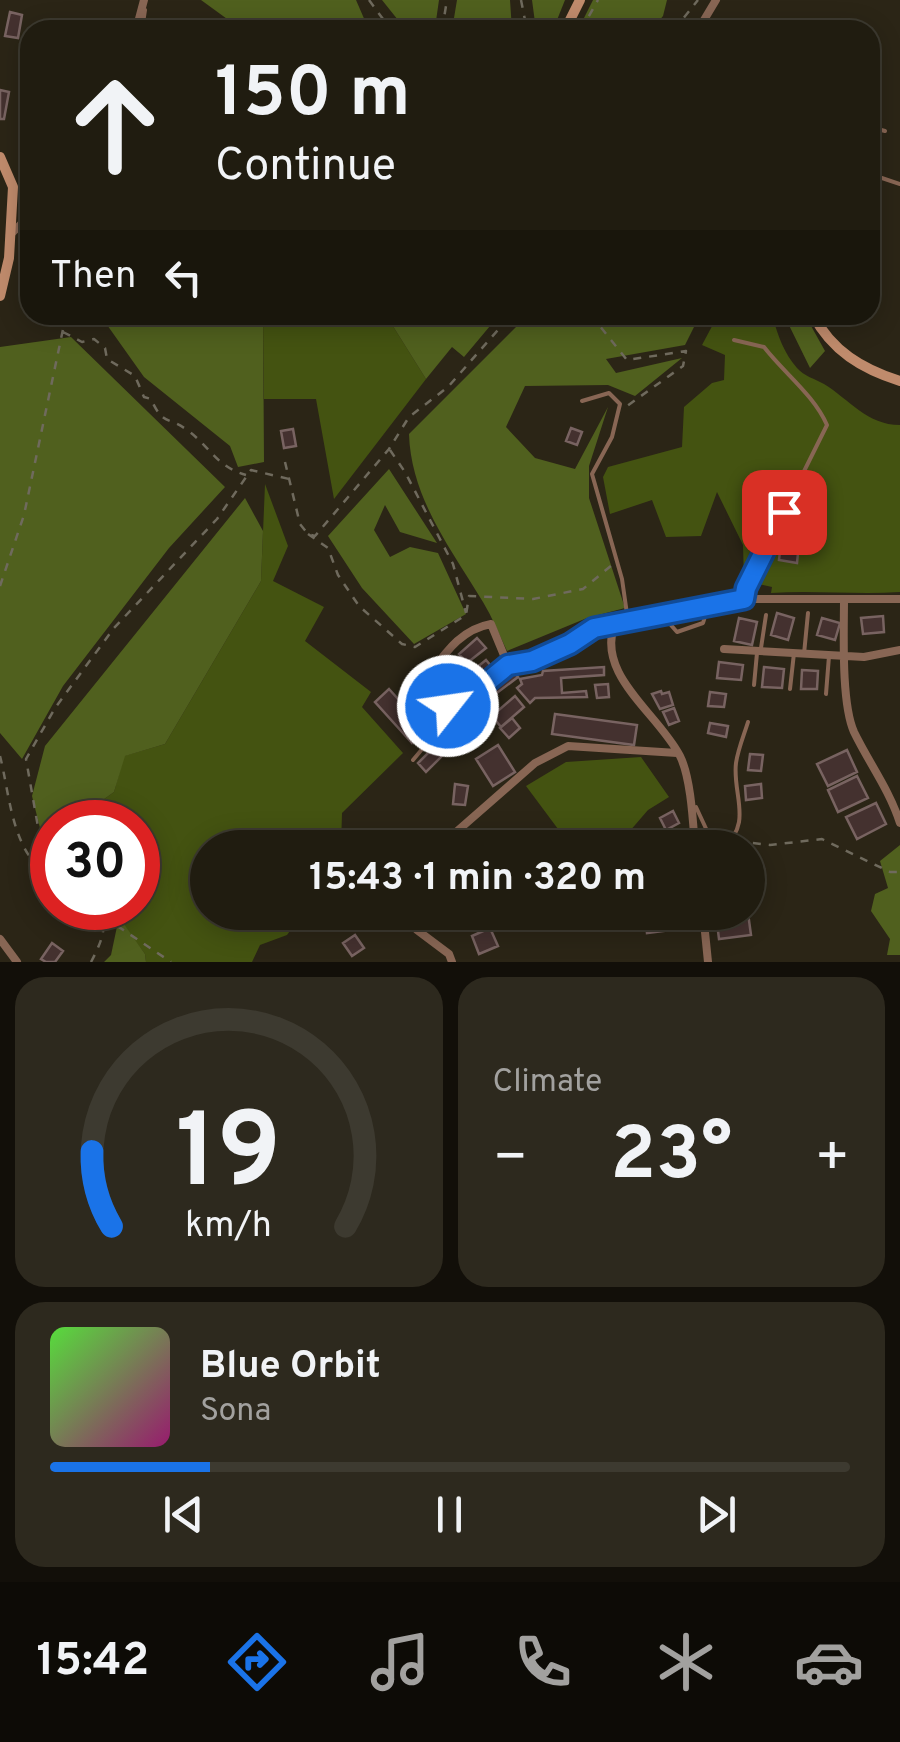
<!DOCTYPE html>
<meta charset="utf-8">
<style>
:root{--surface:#201c10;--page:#2d291e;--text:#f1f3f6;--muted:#a2a19f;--line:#3d3a30;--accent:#1a73e8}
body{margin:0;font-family:Overpass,sans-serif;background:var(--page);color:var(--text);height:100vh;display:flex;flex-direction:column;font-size:38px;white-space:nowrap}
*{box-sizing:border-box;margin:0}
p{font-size:32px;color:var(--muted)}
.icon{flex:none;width:55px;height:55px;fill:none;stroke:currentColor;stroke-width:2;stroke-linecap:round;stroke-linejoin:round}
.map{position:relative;height:962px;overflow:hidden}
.panel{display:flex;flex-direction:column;gap:15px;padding:15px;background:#120f09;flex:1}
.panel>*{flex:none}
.top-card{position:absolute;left:20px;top:20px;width:860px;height:305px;border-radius:30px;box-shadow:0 5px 25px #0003,0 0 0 2px var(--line);background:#201c10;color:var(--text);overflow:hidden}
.speed{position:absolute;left:30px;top:800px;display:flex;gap:20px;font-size:50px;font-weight:700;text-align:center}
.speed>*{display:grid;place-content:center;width:130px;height:130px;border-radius:50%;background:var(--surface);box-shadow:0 5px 25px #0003,0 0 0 2px var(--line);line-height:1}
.speed .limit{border:15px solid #d22;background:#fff;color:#111}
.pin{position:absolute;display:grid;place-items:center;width:85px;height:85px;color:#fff;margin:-42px;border-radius:20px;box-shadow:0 5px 15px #0006}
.me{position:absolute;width:110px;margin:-55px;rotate:60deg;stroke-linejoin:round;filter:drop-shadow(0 0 8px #0008)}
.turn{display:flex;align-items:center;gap:35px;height:210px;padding:0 30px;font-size:45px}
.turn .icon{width:130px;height:130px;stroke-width:2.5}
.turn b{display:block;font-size:70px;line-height:85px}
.then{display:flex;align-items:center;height:95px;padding:0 30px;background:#0003;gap:20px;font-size:38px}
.big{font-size:75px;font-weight:700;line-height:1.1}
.panel .card{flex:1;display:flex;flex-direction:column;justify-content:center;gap:15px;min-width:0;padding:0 35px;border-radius:30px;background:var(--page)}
.panel .dial{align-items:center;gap:0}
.dial svg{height:260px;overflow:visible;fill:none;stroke:var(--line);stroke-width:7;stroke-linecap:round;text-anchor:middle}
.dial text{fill:var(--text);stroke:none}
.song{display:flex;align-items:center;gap:30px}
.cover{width:120px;height:120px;border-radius:15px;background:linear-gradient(135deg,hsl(110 70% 55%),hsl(320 70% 35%))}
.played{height:10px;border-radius:5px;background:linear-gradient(90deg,var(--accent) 20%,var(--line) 20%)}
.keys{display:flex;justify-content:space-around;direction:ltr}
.heat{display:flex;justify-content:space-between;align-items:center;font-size:55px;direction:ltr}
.panel .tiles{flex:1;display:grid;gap:15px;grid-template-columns:1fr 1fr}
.card:last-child{grid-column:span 2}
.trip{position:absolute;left:190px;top:830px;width:575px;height:100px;border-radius:50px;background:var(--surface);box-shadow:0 5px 25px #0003,0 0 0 2px var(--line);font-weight:700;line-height:100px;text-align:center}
.menu{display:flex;height:160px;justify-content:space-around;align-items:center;background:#0d0b06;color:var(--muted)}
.menu .icon{width:70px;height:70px}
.menu .current{color:var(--accent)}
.menu b{font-size:45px;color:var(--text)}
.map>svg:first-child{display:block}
.green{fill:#445311}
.forest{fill:#50601e}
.building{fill:#44312f;stroke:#786361;stroke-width:2.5}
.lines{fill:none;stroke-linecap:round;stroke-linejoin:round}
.path{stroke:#6f6a5d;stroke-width:2.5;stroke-dasharray:8 8;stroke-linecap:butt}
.lane{stroke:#886654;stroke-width:4}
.street{stroke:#886654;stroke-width:8}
.secondary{stroke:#c08b6c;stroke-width:10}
.route-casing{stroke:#114b97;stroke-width:25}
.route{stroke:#1a73e8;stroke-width:18}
</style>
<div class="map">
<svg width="900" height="962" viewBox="0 0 900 962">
<rect width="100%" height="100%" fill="#2b2516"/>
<path class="green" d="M263 315H386L426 379 334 499 316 399H264Z
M718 315 773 318C778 336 784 353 797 368 804 376 815 379 824 384 850 400 867 425 900 425V592C857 595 814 590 771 593L772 587 744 581 743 545 717 492 701 536 666 537 652 500 610 514 603 477 608 467 682 447 684 407 712 383 724 380 725 355 702 345Z
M265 484 288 546 273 581 324 607 305 641 371 692 362 707 403 753 342 813 341 847 208 848V912L303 913 287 935 260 945 252 962H146L145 954 111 908H138V822H72L114 792 124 756 165 744 261 581Z
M641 757 669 797 648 810 616 847H550L545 838 558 829 526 786 566 762Z"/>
<path class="forest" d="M201 0H356L369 30H232L234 24Z
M382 0H439L436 21 419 30H406Z
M457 0H510L512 30H452Z
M532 0H565L553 30H536Z
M593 0H667L663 16 651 30H578Z
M100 315H263L264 462 238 467 230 446 144 377Z
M386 315H494L490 326 464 357 452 347 426 379Z
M528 315H700L685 345 606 359 616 373 682 358 635 396 608 385 525 386 506 427 535 458 575 469 608 407 589 466V498L625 608 587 618 507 651C499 634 492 617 483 602 451 549 411 498 409 434Z
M784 315H805L825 351 810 368Z
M71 337 225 487 169 548 63 686 22 759 0 733V347Z
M389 469 437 543 400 532 385 505 374 530 390 557 410 547 438 553 466 614 414 644 362 588 328 536Z
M245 498 263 531 261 581 165 744 125 756 114 792 72 822H52V837L44 844 32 796 45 746Z
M900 845V955H887L890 939 871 911 875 894 888 888 880 861Z
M119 917 145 954 146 962H104L111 955Z"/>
<path class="building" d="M10 12 22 15 18 38 5 36Z
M0 90 9 92 4 119H0Z
M571 428 582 432 577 445 566 441Z
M293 429 296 446 284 448 281 431Z
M780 551 798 553 797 563 779 560Z
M777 613 794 618 788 640 771 635Z
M883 616 884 632 863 634 861 618Z
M739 618 757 622 752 645 734 641Z
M822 618 840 623 835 640 817 635Z
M477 638 486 648 467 663 459 654Z
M486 660 496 672 457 704 447 691Z
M719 662 743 665 741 680 717 678Z
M604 667V675L561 678 562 693 586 691 587 697 535 698 530 703 517 688 522 684 520 679 542 675 543 671Z
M764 667 784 669 782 688 762 687Z
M802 670 818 671 817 689H801Z
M513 671 518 677 477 708 472 702Z
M608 684 609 697 597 698 595 685Z
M389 689 426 730 412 743 375 702Z
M661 691 662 694 669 692 673 705 660 709 652 694Z
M710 692 726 694 724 707 708 706Z
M515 696 524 707 501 727 492 716Z
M674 708 679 721 669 725 663 712Z
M555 714 637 725 634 745 552 734Z
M512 718 520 728 509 738 500 728Z
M459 722 468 730 426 772 418 763Z
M710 723 728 726 726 737 708 733Z
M498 745 515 772 493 786 476 759Z
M847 750 857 772 828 786 817 764Z
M750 754 763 755 761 771 748 770Z
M857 776 868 798 838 812 828 790Z
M455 784 468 786 465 805 453 804Z
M761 784 762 798 746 800 745 786Z
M876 803 886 824 857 839 846 817Z
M673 811 679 823 666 830 660 818Z
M764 869 765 883 750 884 749 870Z
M735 912 748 913 751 935 719 939 717 923 736 921Z
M663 920 664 931 647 933 646 922Z
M490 928 498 946 479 954 472 936Z
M355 935 364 948 352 956 343 943Z
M52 943 63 951 55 962H46L41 959Z"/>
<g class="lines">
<path class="path" d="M369 0 391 30
M521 0 527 30
M442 30 447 0
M581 30 598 0
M674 30 698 0
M591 315 627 360 686 351 683 366 627 406
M63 332 82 342 94 339 105 348 107 359 135 376 144 397 151 399C163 426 168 416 187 430 211 447 215 466 246 475
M390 450 405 472 453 564 466 613
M285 462 300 524 308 534 315 536 389 449 409 417 448 387 511 315
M308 534 328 548 338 575 359 606 402 644 415 647 466 615 469 596 533 599 583 589 612 565
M0 586 24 515 66 315
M0 756C10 795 12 857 52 876
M737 841 770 845 822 839 890 872H900
M42 871 44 861 26 759 55 708 114 628 217 519 251 470 289 479
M104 917 171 962
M91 962C100 945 109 926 100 908"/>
<path class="lane" d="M142 30 145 10
M870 127 885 131
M870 174 900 184
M734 340 764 347C784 373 814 395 827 425L746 588 744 599
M582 401 609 393 620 404 612 437 592 474 622 579 628 621
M663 616 677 632 703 623 708 607
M761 648 766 615
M804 654 808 613
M754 685 757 653
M790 689 794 653
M826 694 829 656
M413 760 459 705 508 665
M691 809 696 807 715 848
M722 848C754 824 732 794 736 763 738 749 744 735 748 722"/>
<path class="street" d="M136 30 144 0
M698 30 716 0
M10 235 30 215
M844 599C844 632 841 703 854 732 869 763 889 789 900 823
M724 649 864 657 900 650
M454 714 422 684C442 659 457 630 491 624L508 665C548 658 577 632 615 623
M451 848 455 833 535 763 568 746 677 753
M695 848C693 822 691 778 680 756 658 713 595 675 615 623L744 599H900
M420 912 417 930 449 954 452 962
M703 912 708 962
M0 939 17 962"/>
<path class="secondary" d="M565 30 580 0
M0 157 13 187 9 258 0 296
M813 315C832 351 862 369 900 381"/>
</g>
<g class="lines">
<g class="route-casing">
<path id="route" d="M448 706 454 714 459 705 508 665 532 661 570 644 594 628 744 599 746 588 784 512"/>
</g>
<use href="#route" class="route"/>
</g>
</svg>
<div class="speed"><div class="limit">30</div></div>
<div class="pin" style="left:784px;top:512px;background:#d93025"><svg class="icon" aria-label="arrive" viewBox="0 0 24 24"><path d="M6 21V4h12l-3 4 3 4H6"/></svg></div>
<svg class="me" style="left:448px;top:706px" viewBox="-20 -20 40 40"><circle r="17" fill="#1a73e8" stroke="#fff" stroke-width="3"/><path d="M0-11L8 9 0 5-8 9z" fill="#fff"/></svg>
<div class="trip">15:43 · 1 min · 320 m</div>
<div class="top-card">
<div class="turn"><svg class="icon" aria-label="ahead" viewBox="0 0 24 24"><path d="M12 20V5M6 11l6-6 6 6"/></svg><div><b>150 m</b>Continue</div></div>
<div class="then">Then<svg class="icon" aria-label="left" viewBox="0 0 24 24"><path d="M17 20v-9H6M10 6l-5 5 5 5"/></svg></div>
</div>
</div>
<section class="panel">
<div class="tiles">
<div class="card dial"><svg viewBox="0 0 100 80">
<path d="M14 69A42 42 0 1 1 86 69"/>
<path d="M14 69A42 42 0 0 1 8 46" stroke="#1a73e8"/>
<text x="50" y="56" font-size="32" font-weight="700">19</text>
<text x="50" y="72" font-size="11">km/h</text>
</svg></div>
<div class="card"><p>Climate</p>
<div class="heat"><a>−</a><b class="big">23°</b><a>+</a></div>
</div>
<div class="card">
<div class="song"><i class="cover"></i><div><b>Blue Orbit</b><p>Sona</p></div></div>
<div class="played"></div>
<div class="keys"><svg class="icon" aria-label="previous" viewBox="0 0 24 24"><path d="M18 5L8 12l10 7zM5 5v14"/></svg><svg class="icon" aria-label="pause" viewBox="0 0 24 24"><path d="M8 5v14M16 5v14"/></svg><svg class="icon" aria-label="next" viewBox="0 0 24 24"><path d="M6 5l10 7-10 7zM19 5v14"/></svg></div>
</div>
</div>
</section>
<nav class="menu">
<b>15:42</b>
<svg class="icon current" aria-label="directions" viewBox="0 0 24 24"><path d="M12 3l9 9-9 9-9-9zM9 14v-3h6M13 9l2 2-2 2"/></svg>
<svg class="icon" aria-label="music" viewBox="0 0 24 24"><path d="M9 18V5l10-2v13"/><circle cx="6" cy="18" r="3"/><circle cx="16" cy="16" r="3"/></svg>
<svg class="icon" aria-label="phone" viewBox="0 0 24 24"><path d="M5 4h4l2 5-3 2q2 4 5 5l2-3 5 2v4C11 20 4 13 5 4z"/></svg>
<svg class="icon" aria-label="climate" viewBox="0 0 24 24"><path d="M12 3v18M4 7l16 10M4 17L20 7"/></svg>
<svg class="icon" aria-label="car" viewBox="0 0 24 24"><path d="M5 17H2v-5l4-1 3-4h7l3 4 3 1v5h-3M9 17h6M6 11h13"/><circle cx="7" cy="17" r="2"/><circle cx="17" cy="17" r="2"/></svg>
</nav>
